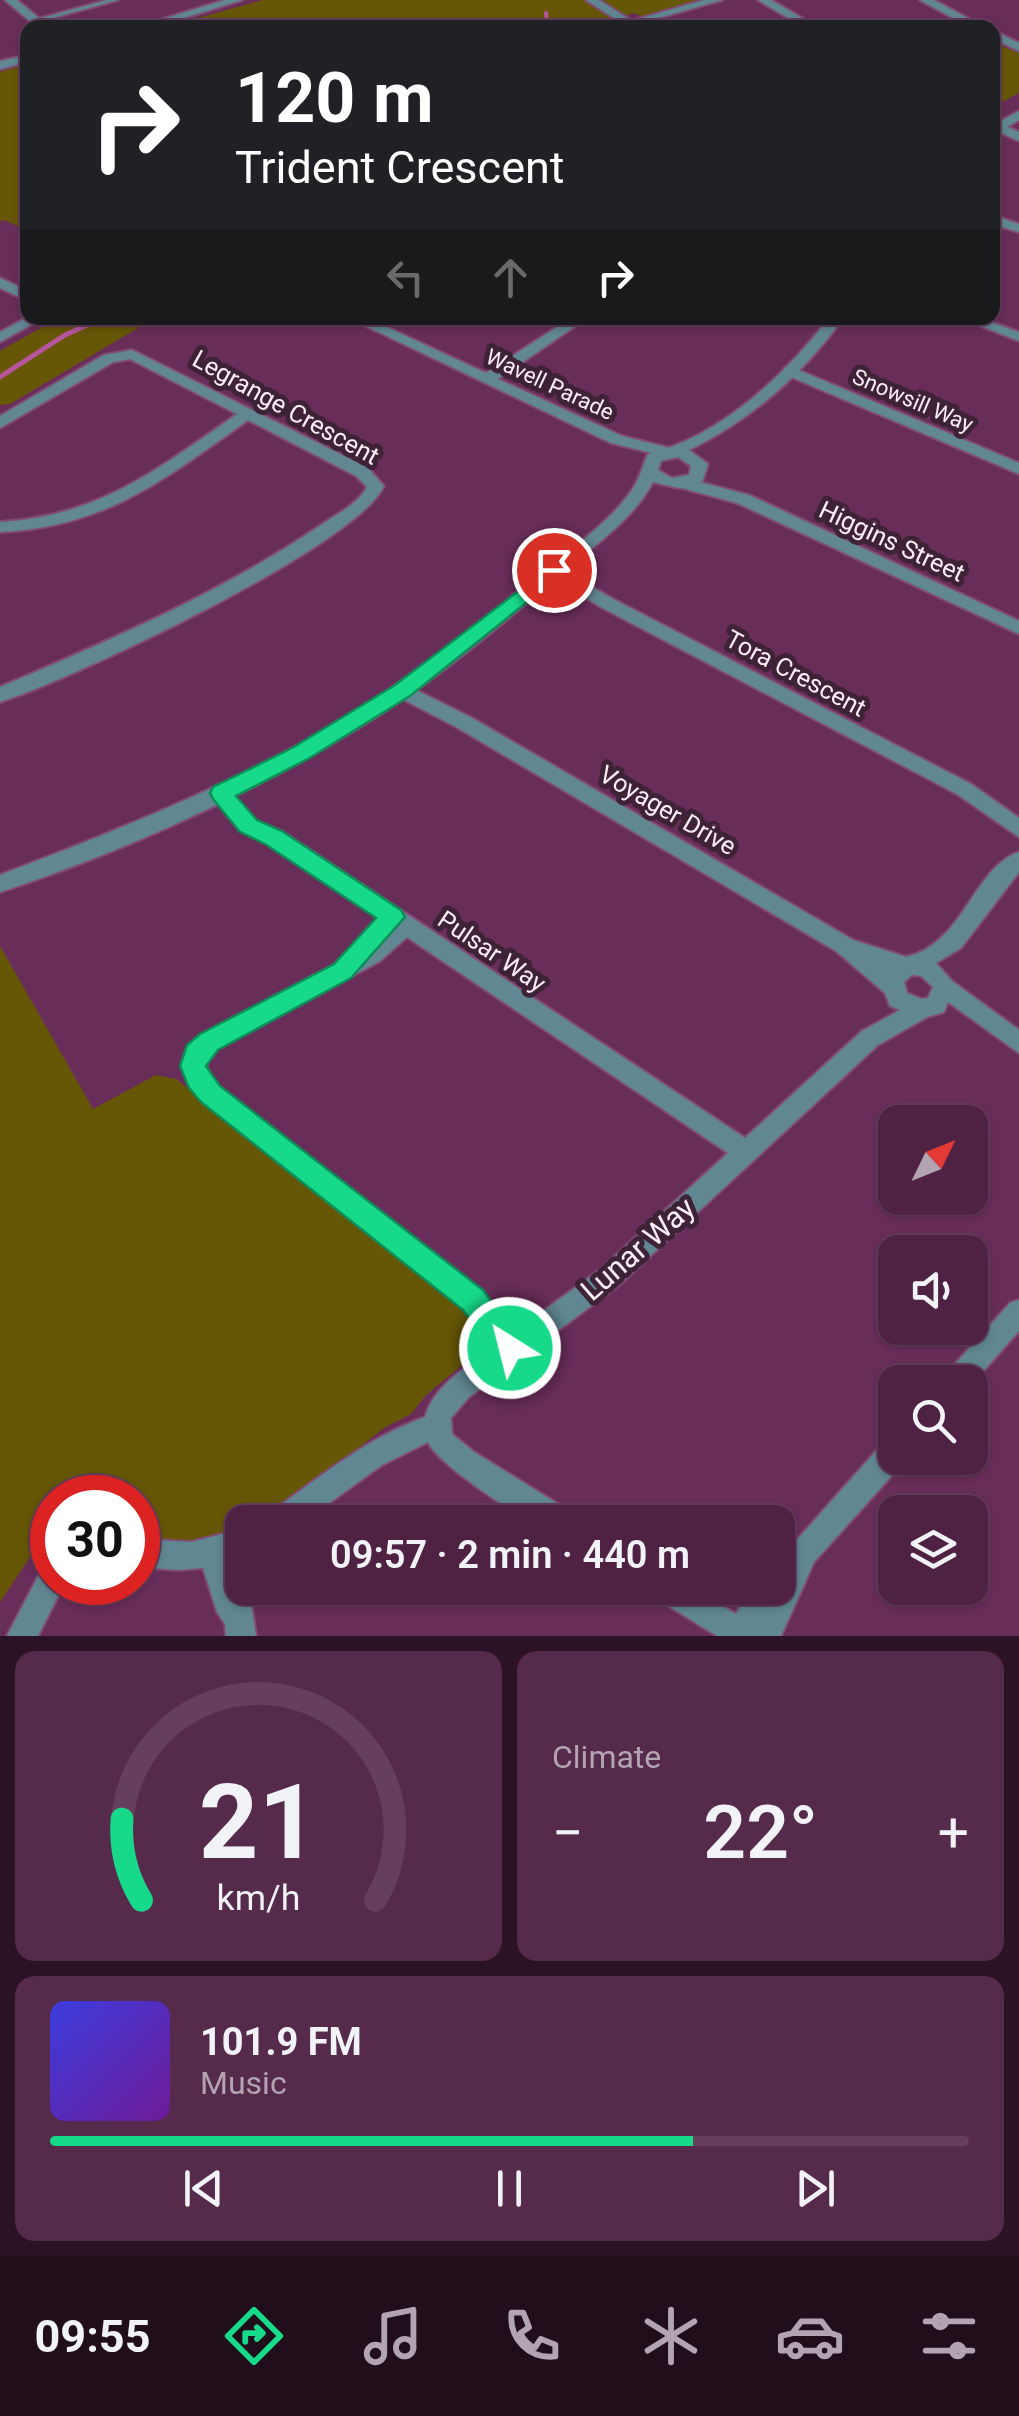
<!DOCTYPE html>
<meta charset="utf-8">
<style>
:root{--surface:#4f2244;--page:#552a4b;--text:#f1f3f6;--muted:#b3a4b2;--line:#663f5d;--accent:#16d989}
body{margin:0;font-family:Roboto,sans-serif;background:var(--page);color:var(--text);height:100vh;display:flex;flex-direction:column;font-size:38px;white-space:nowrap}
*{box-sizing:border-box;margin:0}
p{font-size:32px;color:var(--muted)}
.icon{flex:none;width:55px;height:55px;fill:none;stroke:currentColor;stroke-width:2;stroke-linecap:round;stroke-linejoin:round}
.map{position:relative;height:1636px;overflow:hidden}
.sheet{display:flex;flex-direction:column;gap:15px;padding:15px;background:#2b1325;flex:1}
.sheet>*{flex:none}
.hud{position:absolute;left:20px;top:20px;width:980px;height:305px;border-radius:20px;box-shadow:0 2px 8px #0004,0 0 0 2px var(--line);background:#202124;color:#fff;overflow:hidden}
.needle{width:65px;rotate:47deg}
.controls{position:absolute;left:878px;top:1105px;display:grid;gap:20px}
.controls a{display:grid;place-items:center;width:110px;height:110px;border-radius:20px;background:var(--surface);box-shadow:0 2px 8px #0004,0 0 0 2px var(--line);font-size:50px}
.speed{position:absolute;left:30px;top:1475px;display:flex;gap:20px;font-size:50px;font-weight:700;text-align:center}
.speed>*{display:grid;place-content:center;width:130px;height:130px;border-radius:50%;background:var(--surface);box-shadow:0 2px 8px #0004,0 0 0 2px var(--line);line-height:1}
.speed .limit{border:15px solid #d22;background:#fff;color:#111}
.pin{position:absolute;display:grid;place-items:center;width:85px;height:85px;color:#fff;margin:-42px;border:5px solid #fff;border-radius:50%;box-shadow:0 2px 10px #0007}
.me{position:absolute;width:110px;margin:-55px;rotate:324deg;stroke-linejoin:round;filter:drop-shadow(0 0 8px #0008)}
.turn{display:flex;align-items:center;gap:35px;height:210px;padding:0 50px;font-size:45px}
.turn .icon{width:130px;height:130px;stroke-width:2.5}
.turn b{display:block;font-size:70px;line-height:85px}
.lanes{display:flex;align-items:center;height:95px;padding:0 50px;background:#0003;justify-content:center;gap:50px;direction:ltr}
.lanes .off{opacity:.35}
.big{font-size:75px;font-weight:600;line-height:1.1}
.sheet .widget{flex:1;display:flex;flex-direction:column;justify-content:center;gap:15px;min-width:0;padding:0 35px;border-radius:20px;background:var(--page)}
.sheet .dial{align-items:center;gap:0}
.dial svg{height:260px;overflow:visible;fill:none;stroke:var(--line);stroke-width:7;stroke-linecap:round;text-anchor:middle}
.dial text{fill:var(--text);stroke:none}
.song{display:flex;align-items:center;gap:30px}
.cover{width:120px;height:120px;border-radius:15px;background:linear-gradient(135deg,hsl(240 70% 55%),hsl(280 70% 35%))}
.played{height:10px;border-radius:5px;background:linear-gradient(90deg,var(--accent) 70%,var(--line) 70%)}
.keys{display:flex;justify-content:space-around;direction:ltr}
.heat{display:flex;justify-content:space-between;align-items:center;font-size:55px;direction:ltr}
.sheet .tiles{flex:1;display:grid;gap:15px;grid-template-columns:1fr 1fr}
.widget:last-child{grid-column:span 2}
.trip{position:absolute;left:225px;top:1505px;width:570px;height:100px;border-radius:20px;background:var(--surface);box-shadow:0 2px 8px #0004,0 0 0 2px var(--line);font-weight:600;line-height:100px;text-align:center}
.tabs{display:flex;height:160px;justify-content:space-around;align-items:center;background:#200e1b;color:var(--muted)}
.tabs .icon{width:70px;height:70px}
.tabs .selected{color:var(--accent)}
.tabs b{font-size:45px;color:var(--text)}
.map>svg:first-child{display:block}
.green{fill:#665706}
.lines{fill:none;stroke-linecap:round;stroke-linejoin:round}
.stream-far1{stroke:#b7559f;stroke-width:4}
.stream{stroke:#b7559f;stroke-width:5}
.service-casing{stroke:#814c73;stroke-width:4}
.minor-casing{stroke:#814c73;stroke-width:4}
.tertiary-casing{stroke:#814c73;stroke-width:4}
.service{fill:#608792;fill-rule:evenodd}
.minor{fill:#608792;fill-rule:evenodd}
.tertiary{fill:#608792;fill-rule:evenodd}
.route{fill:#16d989;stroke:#0e8d59;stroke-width:2.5}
.labels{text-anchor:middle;stroke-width:10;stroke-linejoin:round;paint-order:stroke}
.far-street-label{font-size:22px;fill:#fdeef8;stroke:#3e2236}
.street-label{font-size:25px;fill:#fdeef8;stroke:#3e2236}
.near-street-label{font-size:30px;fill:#fdeef8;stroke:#3e2236}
</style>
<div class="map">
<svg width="1019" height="1636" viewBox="0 0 1019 1636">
<rect width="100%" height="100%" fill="#692d5a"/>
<path class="green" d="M263 0H705L644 18 635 13 605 21 613 27 162 28Z
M992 42 1019 53V93L993 107Z
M27 64H28L27 231 5 220 0 221V72Z
M58 318H155L10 404 0 405V351Z
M0 946 93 1109 156 1075 176 1079 463 1306 479 1333 473 1356 426 1395 411 1414 384 1428 267 1520 242 1522V1532L237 1535 180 1544 138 1539V1498H52V1524L0 1602Z"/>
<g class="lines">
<path class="stream-far1" d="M546 13 548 28"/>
<path class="stream" d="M0 377 65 335 103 318"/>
<g class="service-casing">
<path id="service" d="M107 0H118L38 22 34 20Z
M958 16 963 17 936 28H925Z"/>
</g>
<g class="minor-casing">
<path id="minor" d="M5 0H17L51 28H38Z
M225 0H242L152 28H133Z
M704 0H722L630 26 624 23Z
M758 0H771L819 28H805Z
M920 0H934L986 28H971Z
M992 30 1019 43V51L992 38Z
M28 55V62L0 69V61Z
M999 123 1019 132V141L995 130V124Z
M992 215 1019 224V232L992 224Z
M0 278 28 291V301L0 288Z
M28 317 43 318 0 342V332Z
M349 318H367L486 373 571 318H587L498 379 622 436 674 449 676 452 668 457 611 443Z
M960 318H979L1019 332V341Z
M132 350 368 468 384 486C356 546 71 680 0 702V687C110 640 221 593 321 525 337 514 358 504 367 487L356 476 248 420C165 479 106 527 0 532V522C100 516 158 469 237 414L130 359 113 362 0 428V416L104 355Z
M789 366 1019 463V474L784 374V368Z
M684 478 749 495 1019 621V634L737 503 678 487 676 483Z
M554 564 611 598 971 784 1019 818V837L957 794 599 606 548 574 545 570Z
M402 683 472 718 853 940 906 957C963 945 974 867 1019 852V872L961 948 936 963 952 981 1019 1030V1053L948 1002 944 1012 927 1017 878 1045 619 1285 469 1397 451 1418 452 1434 474 1452 571 1512 575 1522C563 1522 546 1525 535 1522 513 1514 436 1462 428 1442L382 1465 303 1522H267L271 1512C321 1476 367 1438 425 1417 434 1385 468 1366 494 1347L464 1309 203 1101C182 1080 177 1057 201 1035L364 949 391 926 267 843 242 831 214 798 211 793 214 788H228L256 821 281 831 745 1138 862 1031 900 1010 890 1006 885 993 836 951 458 728 395 695 393 690ZM407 937 728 1153 601 1269 514 1332 482 1291 219 1087 207 1073V1059L217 1049 380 961ZM912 975 921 976 933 987 928 998 922 999 907 993 904 982Z
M1019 1300V1331L970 1386V1382H943L947 1373 1010 1303Z
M895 1438V1458H906L905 1461 814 1562 781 1636H717L656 1598 652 1588H692L736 1614 751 1588H778V1556L795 1542 885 1441Z
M242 1529V1588H249L256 1636H226L225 1624 217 1612 203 1568 178 1570 138 1567V1539L191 1542Z
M52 1565V1582H65L38 1636H7L42 1569Z"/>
</g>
<g class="tertiary-casing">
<path id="tertiary" d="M586 0H599L643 28H629Z
M1019 111V120L992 136V126Z
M829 318H843C803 374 751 420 689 450L708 464 702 482 678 488 653 482C631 523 591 547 557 577 509 618 461 659 409 695 291 776 136 848 0 892V875C111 833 222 789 325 730 397 688 463 638 527 584 560 555 603 530 629 494 639 482 642 467 648 454 720 437 785 375 829 318ZM678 457 691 466 689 475 672 478 658 470 661 461Z"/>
</g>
<use href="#service" class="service"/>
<use href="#minor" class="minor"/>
<use href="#tertiary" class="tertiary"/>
</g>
<path class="route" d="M554 564 561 565V575L410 696 308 759 236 796 257 820 282 831 401 910 405 917 351 978 218 1050 206 1066 220 1086 483 1290 525 1348 521 1359 510 1363 500 1359 463 1310 201 1102 189 1088 180 1066 187 1045 200 1034 334 964 376 918 265 844 240 832 213 799 210 793 213 787 292 748 395 685Z"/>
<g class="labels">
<g class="far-street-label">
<text transform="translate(550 384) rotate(25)" y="8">Wavell Parade</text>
<text transform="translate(913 400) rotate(23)" y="8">Snowsill Way</text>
</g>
<g class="street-label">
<text transform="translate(286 407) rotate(29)" y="9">Legrange Crescent</text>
<text transform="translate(892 541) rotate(25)" y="9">Higgins Street</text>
<text transform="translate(796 673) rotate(28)" y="9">Tora Crescent</text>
<text transform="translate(668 810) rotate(30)" y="9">Voyager Drive</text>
<text transform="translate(492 951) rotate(34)" y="9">Pulsar Way</text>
</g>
<g class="near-street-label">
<text transform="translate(638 1249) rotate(-41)" y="10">Lunar Way</text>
</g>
</g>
</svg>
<div class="controls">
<a><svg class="needle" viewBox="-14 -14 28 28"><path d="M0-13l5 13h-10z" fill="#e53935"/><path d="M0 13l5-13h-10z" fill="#b3a4b2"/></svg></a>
<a><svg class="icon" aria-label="sound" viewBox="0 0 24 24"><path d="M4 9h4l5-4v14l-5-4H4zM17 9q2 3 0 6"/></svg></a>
<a><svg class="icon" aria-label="search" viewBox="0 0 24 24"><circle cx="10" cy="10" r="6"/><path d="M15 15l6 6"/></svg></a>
<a><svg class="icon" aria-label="layers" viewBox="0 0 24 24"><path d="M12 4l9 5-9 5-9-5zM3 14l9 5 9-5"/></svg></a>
</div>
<div class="speed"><div class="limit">30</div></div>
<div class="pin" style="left:554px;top:570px;background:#d93025"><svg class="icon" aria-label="arrive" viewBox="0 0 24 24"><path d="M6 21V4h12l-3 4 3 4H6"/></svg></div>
<svg class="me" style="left:510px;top:1348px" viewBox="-20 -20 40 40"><circle r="17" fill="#16d989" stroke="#fff" stroke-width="3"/><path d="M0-11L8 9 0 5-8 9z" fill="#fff"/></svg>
<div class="trip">09:57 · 2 min · 440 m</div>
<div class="hud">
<div class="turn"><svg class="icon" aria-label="right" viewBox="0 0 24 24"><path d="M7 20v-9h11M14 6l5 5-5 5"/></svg><div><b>120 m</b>Trident Crescent</div></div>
<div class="lanes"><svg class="icon off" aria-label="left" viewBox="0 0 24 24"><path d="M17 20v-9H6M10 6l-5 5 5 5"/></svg><svg class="icon off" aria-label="ahead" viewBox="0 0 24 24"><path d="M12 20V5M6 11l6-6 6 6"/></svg><svg class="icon" aria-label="right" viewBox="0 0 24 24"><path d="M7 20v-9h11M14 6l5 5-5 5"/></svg></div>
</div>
</div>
<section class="sheet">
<div class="tiles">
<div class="widget dial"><svg viewBox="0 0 100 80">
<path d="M14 69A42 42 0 1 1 86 69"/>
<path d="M14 69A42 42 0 0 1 8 44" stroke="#16d989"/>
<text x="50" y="56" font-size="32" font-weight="700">21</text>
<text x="50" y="72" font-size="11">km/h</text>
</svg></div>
<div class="widget"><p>Climate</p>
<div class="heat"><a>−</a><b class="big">22°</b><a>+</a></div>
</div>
<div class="widget">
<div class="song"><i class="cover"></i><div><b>101.9 FM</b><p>Music</p></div></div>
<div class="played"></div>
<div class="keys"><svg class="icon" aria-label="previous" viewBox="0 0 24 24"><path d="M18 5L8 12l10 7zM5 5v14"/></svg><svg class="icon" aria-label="pause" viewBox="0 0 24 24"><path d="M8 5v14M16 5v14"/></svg><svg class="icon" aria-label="next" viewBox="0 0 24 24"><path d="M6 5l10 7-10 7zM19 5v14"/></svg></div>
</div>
</div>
</section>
<nav class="tabs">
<b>09:55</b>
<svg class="icon selected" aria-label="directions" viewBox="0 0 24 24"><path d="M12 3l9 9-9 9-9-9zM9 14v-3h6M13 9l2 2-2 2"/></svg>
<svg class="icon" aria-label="music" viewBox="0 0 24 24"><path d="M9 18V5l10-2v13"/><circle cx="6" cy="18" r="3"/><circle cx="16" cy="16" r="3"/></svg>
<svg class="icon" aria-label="phone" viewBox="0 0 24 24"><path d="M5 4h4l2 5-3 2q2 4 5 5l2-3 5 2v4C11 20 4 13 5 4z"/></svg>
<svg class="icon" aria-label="climate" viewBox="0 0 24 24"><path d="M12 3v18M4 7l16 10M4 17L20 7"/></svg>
<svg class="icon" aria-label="car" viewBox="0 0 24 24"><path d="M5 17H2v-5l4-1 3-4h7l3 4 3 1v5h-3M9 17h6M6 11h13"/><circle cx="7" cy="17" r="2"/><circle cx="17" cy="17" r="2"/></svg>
<svg class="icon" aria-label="filters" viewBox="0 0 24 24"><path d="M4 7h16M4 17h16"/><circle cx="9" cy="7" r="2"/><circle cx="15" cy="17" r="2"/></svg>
</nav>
